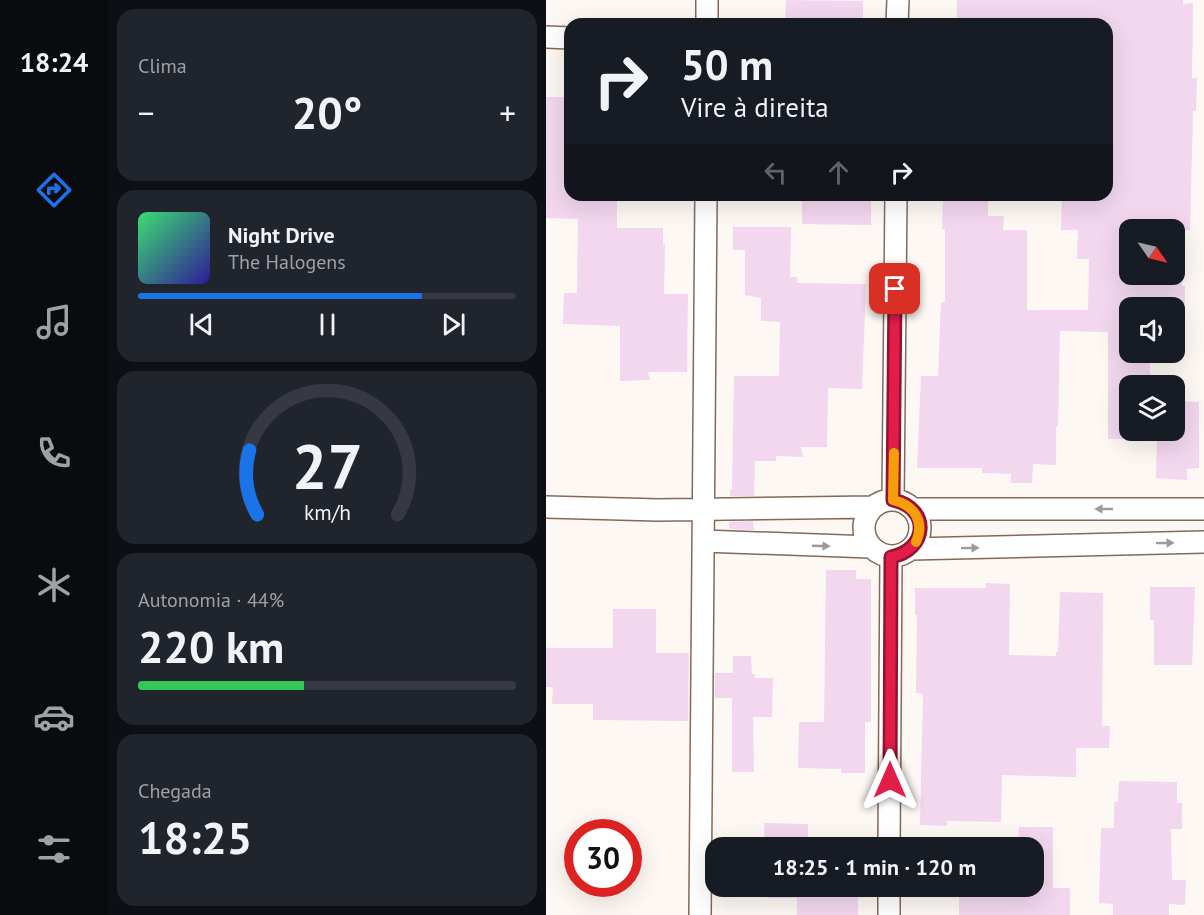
<!DOCTYPE html>
<html lang="pt">
<meta charset="utf-8">
<style>
:root{--surface:#171b24;--page:#20242c;--text:#f1f3f6;--muted:#9ea1a6;--line:#363941;--accent:#1a73e8}
body{margin:0;font-family:"PT Sans",sans-serif;background:var(--page);color:var(--text);height:100vh;display:flex;flex-direction:column;font-size:22px;white-space:nowrap}
*{box-sizing:border-box;margin:0}
p{font-size:20px;color:var(--muted)}
.icon{flex:none;width:33px;height:33px;fill:none;stroke:currentColor;stroke-width:2;stroke-linecap:round;stroke-linejoin:round}
.map{position:relative;flex:1;overflow:hidden}
.panel{display:flex;flex-direction:column;gap:9px;padding:9px;background:#0d0f14;width:438px}
.panel>*{flex:none}
.guide{position:absolute;left:18px;top:18px;width:549px;height:183px;border-radius:18px;box-shadow:0 6px 24px #0002;background:#171b24;color:var(--text);overflow:hidden}
.needle{width:39px;rotate:124deg}
.fabs{position:absolute;left:573px;top:219px;display:grid;gap:12px}
.fabs a{display:grid;place-items:center;width:66px;height:66px;border-radius:12px;background:var(--surface);box-shadow:0 6px 24px #0002;font-size:30px}
.speed{position:absolute;left:18px;top:819px;display:flex;gap:12px;font-size:30px;font-weight:700;text-align:center}
.speed>*{display:grid;place-content:center;width:78px;height:78px;border-radius:50%;background:var(--surface);box-shadow:0 6px 24px #0002;line-height:1}
.speed .limit{border:9px solid #d22;background:#fff;color:#111}
.pin{position:absolute;display:grid;place-items:center;width:51px;height:51px;color:#fff;margin:-26px;border-radius:12px;box-shadow:0 3px 9px #0006}
.me{position:absolute;width:66px;margin:-33px;rotate:0deg;stroke-linejoin:round;filter:drop-shadow(0 0 4px #0008)}
.turn{display:flex;align-items:center;gap:21px;height:126px;padding:0 18px;font-size:27px}
.turn .icon{width:78px;height:78px;stroke-width:2.5}
.turn b{display:block;font-size:42px;line-height:51px}
.lanes{display:flex;align-items:center;height:57px;padding:0 18px;background:#0003;justify-content:center;gap:30px;direction:ltr}
.lanes .off{opacity:.35}
.big{font-size:45px;font-weight:800;line-height:1.1}
.panel .widget{flex:1;display:flex;flex-direction:column;justify-content:center;gap:9px;min-width:0;padding:0 21px;border-radius:18px;background:var(--page)}
.panel .dial{align-items:center;gap:0}
.dial svg{height:156px;overflow:visible;fill:none;stroke:var(--line);stroke-width:7;stroke-linecap:round;text-anchor:middle}
.dial text{fill:var(--text);stroke:none}
.song{display:flex;align-items:center;gap:18px}
.cover{width:72px;height:72px;border-radius:9px;background:linear-gradient(135deg,hsl(140 70% 55%),hsl(250 70% 35%))}
.played{height:6px;border-radius:3px;background:linear-gradient(90deg,var(--accent) 75%,var(--line) 75%)}
.keys{display:flex;justify-content:space-around;direction:ltr}
.heat{display:flex;justify-content:space-between;align-items:center;font-size:33px;direction:ltr}
.charge{height:9px;border-radius:4px;background:linear-gradient(90deg,#34c759 44%,var(--line) 0)}
.trip{position:absolute;left:159px;top:837px;width:339px;height:60px;border-radius:18px;background:var(--surface);box-shadow:0 6px 24px #0002;font-weight:800;line-height:60px;text-align:center}
main{display:flex;flex:1;min-height:0}
.menu{display:flex;flex-direction:column;width:108px;justify-content:space-around;align-items:center;background:#090b0e;color:var(--muted)}
.menu .icon{width:42px;height:42px}
.menu .on{color:var(--accent)}
.menu b{font-size:27px;color:var(--text)}
.map>svg:first-child{display:block}
.building{fill:#f2d7ee}
.lines{fill:none;stroke-linecap:round;stroke-linejoin:round}
.minor-casing{stroke:#846958;stroke-width:24}
.minor{stroke:#fff;stroke-width:21}
.oneway{fill:#9f9a97}
.route-casing{stroke:#92132f;stroke-width:15}
.route{stroke:#e11d48;stroke-width:10}
.slow{stroke:#f59e0b;stroke-width:10}
</style>
<main>
<nav class="menu">
<b>18:24</b>
<svg class="icon on" aria-label="directions" viewBox="0 0 24 24"><path d="M12 3l9 9-9 9-9-9zM9 14v-3h6M13 9l2 2-2 2"/></svg>
<svg class="icon" aria-label="music" viewBox="0 0 24 24"><path d="M9 18V5l10-2v13"/><circle cx="6" cy="18" r="3"/><circle cx="16" cy="16" r="3"/></svg>
<svg class="icon" aria-label="phone" viewBox="0 0 24 24"><path d="M5 4h4l2 5-3 2q2 4 5 5l2-3 5 2v4C11 20 4 13 5 4z"/></svg>
<svg class="icon" aria-label="climate" viewBox="0 0 24 24"><path d="M12 3v18M4 7l16 10M4 17L20 7"/></svg>
<svg class="icon" aria-label="car" viewBox="0 0 24 24"><path d="M5 17H2v-5l4-1 3-4h7l3 4 3 1v5h-3M9 17h6M6 11h13"/><circle cx="7" cy="17" r="2"/><circle cx="17" cy="17" r="2"/></svg>
<svg class="icon" aria-label="filters" viewBox="0 0 24 24"><path d="M4 7h16M4 17h16"/><circle cx="9" cy="7" r="2"/><circle cx="15" cy="17" r="2"/></svg>
</nav>
<section class="panel">
<div class="widget"><p>Clima</p>
<div class="heat"><a>−</a><b class="big">20°</b><a>+</a></div>
</div>
<div class="widget">
<div class="song"><i class="cover"></i><div><b>Night Drive</b><p>The Halogens</p></div></div>
<div class="played"></div>
<div class="keys"><svg class="icon" aria-label="previous" viewBox="0 0 24 24"><path d="M18 5L8 12l10 7zM5 5v14"/></svg><svg class="icon" aria-label="pause" viewBox="0 0 24 24"><path d="M8 5v14M16 5v14"/></svg><svg class="icon" aria-label="next" viewBox="0 0 24 24"><path d="M6 5l10 7-10 7zM19 5v14"/></svg></div>
</div>
<div class="widget dial"><svg viewBox="0 0 100 80">
<path d="M14 69A42 42 0 1 1 86 69"/>
<path d="M14 69A42 42 0 0 1 10 36" stroke="#1a73e8"/>
<text x="50" y="56" font-size="32" font-weight="700">27</text>
<text x="50" y="72" font-size="11">km/h</text>
</svg></div>
<div class="widget"><p>Autonomia · 44%</p><b class="big">220 km</b><div class="charge"></div></div>
<div class="widget"><p>Chegada</p><b class="big">18:25</b></div>
</section>
<div class="map">
<svg width="658" height="915" viewBox="0 0 658 915">
<rect width="100%" height="100%" fill="#fef8f4"/>
<path class="building" d="M240 0 317 1V24L239 23Z
M411 0H637V4L647 3 646 78H651L650 111H647L644 230H584V274H636V286H639V308H584V352H604V386H584V439H562V332L514 331 512 426 510 427V465L487 464 486 483H465V474L436 473V468H371L375 376H392L395 302H399V229H396L397 195H442V216H458L457 230H481V310H542L543 259H531L532 230H515L516 195H561V21H518V24H411Z
M0 97H23L22 195H71V228H117V244H119L118 294H142L141 372H102L104 380 74 381V326L17 324 18 293H31L32 219 0 218Z
M256 195H325V225L256 224Z
M187 227H245L244 277H251V283L320 284 316 389 282 388 281 447H255L257 457 230 456V461H209L208 496H184V489H186L188 376H233L234 322 215 321V298L199 295V250H187Z
M628 401 653 402V468L641 469V480L610 478 611 430H628Z
M207 521 208 530 183 529V522Z
M280 570H310V579H325V722H319V773H295V769L252 768 253 722H278Z
M440 583 464 584 463 655 510 656V652H512L514 592 557 593 556 726H564L563 748H530V777L456 775 455 822 401 821V826L374 825 377 694 370 693 371 615H369V588H440Z
M604 587H649L646 665H608V620H604Z
M67 609H110V653H143L142 721 47 720V704H6L7 687H0V648H67Z
M187 656H205L206 674H209L208 678H227L226 717H207L208 772H186V698H169V673H187Z
M573 781 631 782V803H636V829H625L626 880H640L639 905 623 904V915H567V904L553 903 555 828H568V802H572Z
M218 823 262 824V848H219Z
M473 827H507V888H524V915H413V886H488V848H472Z
M221 886H312V915H251V898H221Z"/>
<g class="lines">
<g class="minor-casing">
<path id="minor" d="M161 24V0
M351 24 352 0
M0 37 24 38
M347 500 350 195
M318 528a28 28 0 1 1 56 0a28 28 0 1 1-56 0Z
M0 507 112 510 327 507
M367 509H658
M157 541 325 547
M365 549 658 542
M343 848 345 557
M154 915 160 195
M343 915V886"/>
</g>
<use href="#minor" class="minor"/>
</g>
<defs><path id="oneway-solid" d="M-6-.8H1V-3.2L6.5 0L1 3.2V.8H-6Z" transform="scale(1.5)"/></defs>
<g class="oneway">
<use href="#oneway-solid" transform="translate(558 509) rotate(-180)"/>
<use href="#oneway-solid" transform="translate(619 543) rotate(-1)"/>
<use href="#oneway-solid" transform="translate(275 546) rotate(2)"/>
<use href="#oneway-solid" transform="translate(424 548) rotate(-1)"/>
</g>
<g class="lines">
<g class="route-casing">
<path id="route" d="M344 780 345 557C382 550 385 508 347 500L349 289"/>
</g>
<use href="#route" class="route"/>
<path class="slow" d="M348 453 347 500C368 505 379 521 370 542"/>
</g>
</svg>
<div class="fabs">
<a><svg class="needle" viewBox="-14 -14 28 28"><path d="M0-13l5 13h-10z" fill="#e53935"/><path d="M0 13l5-13h-10z" fill="#9ea1a6"/></svg></a>
<a><svg class="icon" aria-label="sound" viewBox="0 0 24 24"><path d="M4 9h4l5-4v14l-5-4H4zM17 9q2 3 0 6"/></svg></a>
<a><svg class="icon" aria-label="layers" viewBox="0 0 24 24"><path d="M12 4l9 5-9 5-9-5zM3 14l9 5 9-5"/></svg></a>
</div>
<div class="speed"><div class="limit">30</div></div>
<div class="pin" style="left:349px;top:289px;background:#d93025"><svg class="icon" aria-label="arrive" viewBox="0 0 24 24"><path d="M6 21V4h12l-3 4 3 4H6"/></svg></div>
<svg class="me" style="left:344px;top:780px" viewBox="-20 -20 40 40"><path d="M0-17L14 15 0 8-14 15z" fill="#e11d48" stroke="#fff" stroke-width="4"/></svg>
<div class="trip">18:25 · 1 min · 120 m</div>
<div class="guide">
<div class="turn"><svg class="icon" aria-label="right" viewBox="0 0 24 24"><path d="M7 20v-9h11M14 6l5 5-5 5"/></svg><div><b>50 m</b>Vire à direita</div></div>
<div class="lanes"><svg class="icon off" aria-label="left" viewBox="0 0 24 24"><path d="M17 20v-9H6M10 6l-5 5 5 5"/></svg><svg class="icon off" aria-label="ahead" viewBox="0 0 24 24"><path d="M12 20V5M6 11l6-6 6 6"/></svg><svg class="icon" aria-label="right" viewBox="0 0 24 24"><path d="M7 20v-9h11M14 6l5 5-5 5"/></svg></div>
</div>
</div>
</main>
